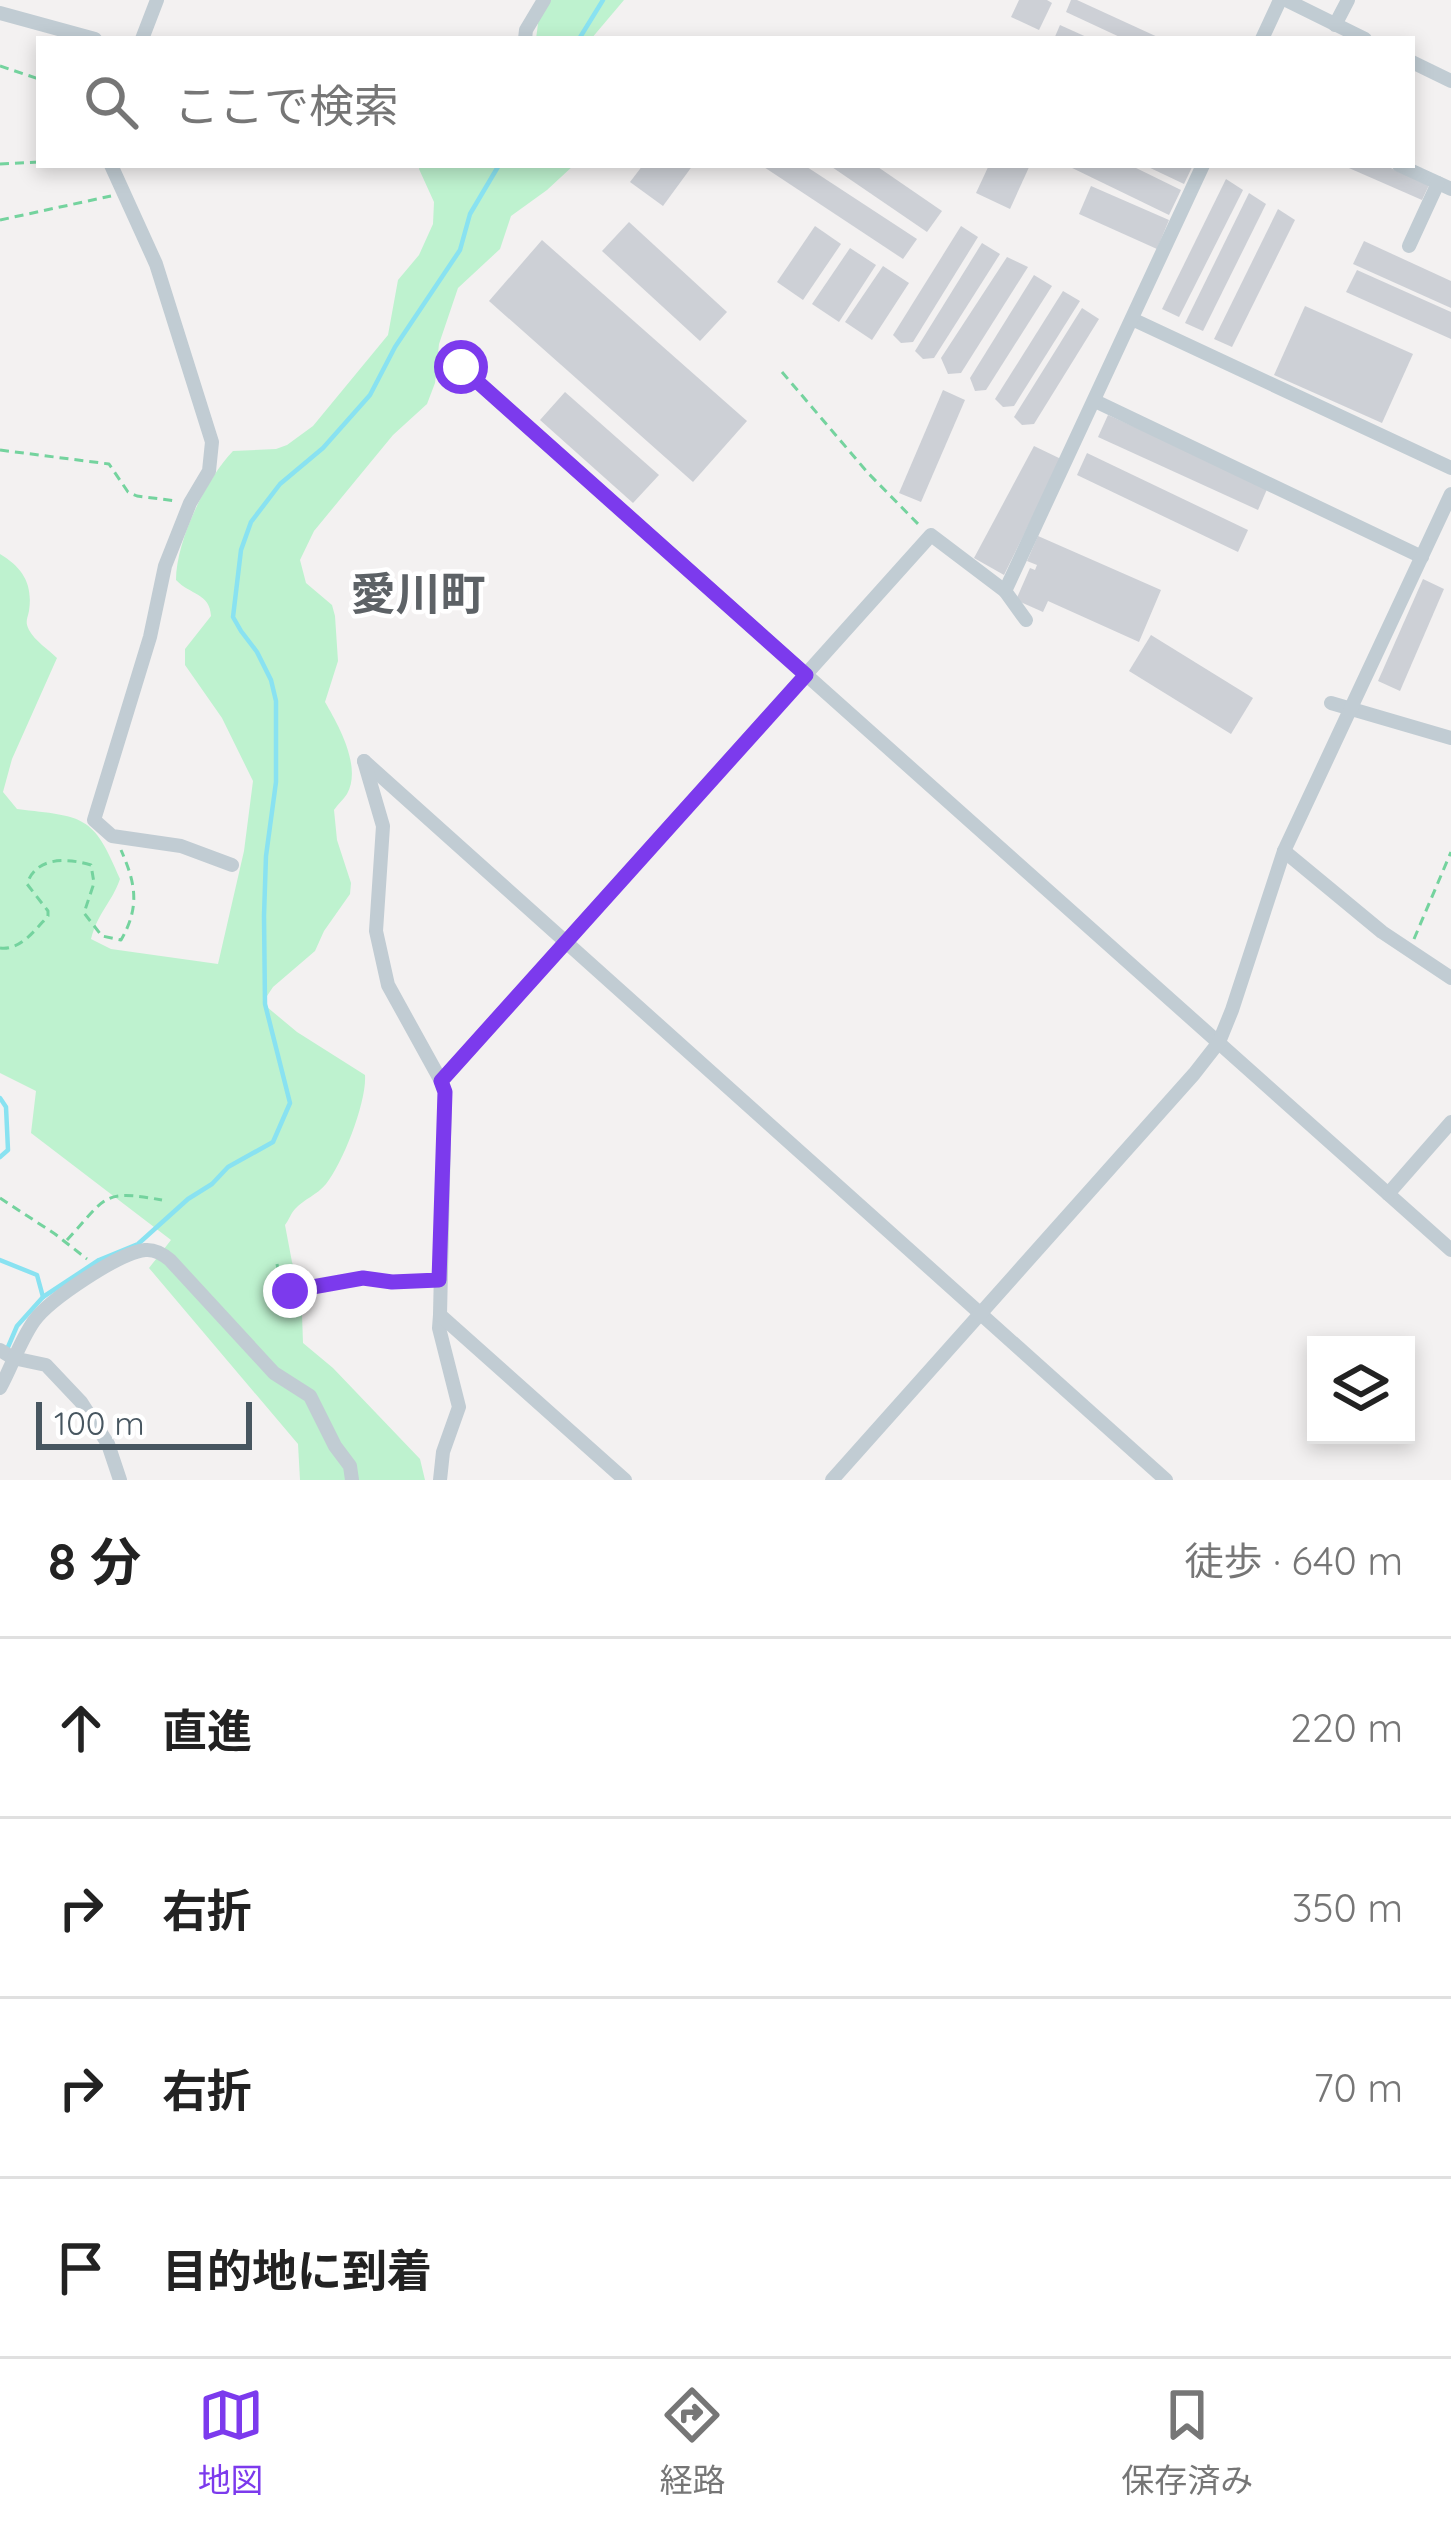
<!DOCTYPE html>
<html lang="ja">
<head>
<meta charset="utf-8">
<style>
	body { margin:0; font-family:Quicksand,"Noto Sans JP",sans-serif; background:#f6f6f6; color:#222 }
	.controls { position:absolute; right:36px; bottom:36px; display:grid; overflow:hidden; border-radius:0px; box-shadow:0 6px 18px #0003 }
	.controls button { width:108px; height:108px; display:grid; place-items:center; padding:0; border:0; border-bottom:3px solid #e0e0e0; background:#fff; color:#222; font:60px sans-serif }
	.scale { position:absolute; left:36px; bottom:30px; width:216px; box-sizing:border-box; padding-left:12px; border:6px solid #475660; border-top:0; font-size:33px; line-height:42px; white-space:nowrap; color:#475660; -webkit-text-stroke:9px #fff; paint-order:stroke }
	.stop { position:absolute; width:36px; height:36px; margin:-27px; border:9px solid #7c3aed; border-radius:50%; background:#fff }
	.stop.end { background:#7c3aed; border-color:#fff; box-shadow:0 3px 12px #0008 }
	.list { margin:0; padding:0; list-style:none }
	h2 { display:flex; justify-content:space-between; align-items:center; height:156px; margin:0; padding:0 48px; font-size:51px }
	h2 small { font-size:39px; font-weight:400; color:#767676 }
	.list li { display:grid; grid-template-columns:78px 1fr auto; gap:36px; align-items:center; box-sizing:border-box; height:180px; padding:0 48px; border-top:3px solid #e0e0e0 }
	.list b { display:block; font-size:45px; white-space:nowrap }
	.list em { font-size:39px; font-style:normal; color:#767676 }
	.icon { flex:none; width:66px; height:66px; fill:none; stroke:currentColor; stroke-width:2; stroke-linecap:round; stroke-linejoin:round }
	.map { position:relative; flex:none; width:1451px; height:1480px; overflow:hidden }
	.search { position:absolute; background:#fff; box-shadow:0 6px 18px #0003; left:36px; right:36px; top:36px; height:132px; display:flex; align-items:center; gap:30px; box-sizing:border-box; padding:0 42px; border-radius:0px; color:#767676; font-size:45px }
	.sheet { height:876px; background:#fff }
	nav { display:flex; justify-content:space-around; align-items:center; box-sizing:border-box; height:168px; border-top:3px solid #e0e0e0; background:#fff; font-size:33px; color:#767676 }
	nav a { display:grid; justify-items:center; gap:6px }
	nav .on { color:#7c3aed }
	.map>svg:first-child { display:block }
	.green { fill:#bef2cf }
	.lines { fill:none; stroke-linecap:round; stroke-linejoin:round }
	.stream { stroke:#89e2f1; stroke-width:4.5 }
	.building { fill:#cdd0d6 }
	.path { stroke:#74d39e; stroke-width:3; stroke-dasharray:9 6; stroke-linecap:butt }
	.minor { stroke:#c1ccd3; stroke-width:14 }
	.route { stroke:#7c3aed; stroke-width:15 }
	.labels { text-anchor:middle; stroke-width:9; stroke-linejoin:round; paint-order:stroke }
	.district-label { font-size:45px; font-weight:bold; fill:#5d6266; stroke:#fff }
</style>
</head>
<body>
<div class="map">
<svg width="1451" height="1480" viewBox="0 0 1451 1480">
	<rect width="100%" height="100%" fill="#f3f1f1"/>
	<!-- green -->
	<g class="green">
		<polygon points="547,0 624,0 591,39 536,39 539,16"/>
		<path d="M420,165H574L547,190L511,216L500,249L458,288L439,344L435,383L427,404L393,435L314,531L300,560L306,583L332,605L335,616L338,661L325,702C339,726 362,767 347,794C343,800 338,804 334,810L337,840L351,883L350,894L324,931L315,951L273,987L267,996V1007L297,1032L365,1075C367,1101 343,1163 326,1184C317,1195 304,1199 295,1209C291,1213 289,1220 285,1225L292,1262L301,1286L303,1343L333,1368L420,1459L425,1480H300L298,1444L149,1268L171,1240L31,1133L36,1091L0,1073V554C23,568 33,584 29,611C27,620 25,622 29,630C35,641 49,650 57,658L12,759L3,792L17,809C84,817 93,814 120,879C111,904 98,912 91,939L111,949L218,964L244,851L253,781L222,718L185,665V649L211,616C210,593 190,595 176,580C176,541 206,479 233,451L276,449L287,445L313,426L388,335L398,280L419,255L433,224L434,202L419,169Z"/>
	</g>
	<g class="lines">
		<!-- stream -->
		<g class="stream">
			<polyline points="579,39 603,0"/>
			<polyline points="0,1098 6,1107 8,1150 0,1157"/>
			<polyline points="0,1260 37,1275 43,1297"/>
			<polyline points="8,1347 17,1326 43,1297 99,1260 138,1244 188,1199 212,1184 228,1167 273,1142 290,1103 265,1004 264,916 266,856 276,782 276,701 271,680 257,652 241,631 233,617 241,550 251,522 280,484 323,448 370,395 395,347 460,250 470,214 499,165"/>
		</g>
	</g>
	<!-- building -->
	<g class="building">
		<polygon points="1019,0 1047,0 1052,3 1039,30 1011,17"/>
		<polygon points="1071,0 1077,0 1162,39 1124,39 1066,12"/>
		<polygon points="1060,25 1091,39 1054,39"/>
		<polygon points="643,165 693,165 663,206 630,182"/>
		<polygon points="761,165 804,165 917,239 903,259"/>
		<polygon points="829,165 875,165 942,211 927,232"/>
		<polygon points="989,165 1030,165 1010,209 976,193"/>
		<polygon points="1066,165 1130,165 1181,190 1169,215"/>
		<polygon points="1144,165 1193,165 1184,184"/>
		<polygon points="1342,165 1384,165 1429,185 1422,200"/>
		<polygon points="1226,179 1243,190 1179,317 1162,309"/>
		<polygon points="1091,186 1169,220 1157,249 1079,214"/>
		<polygon points="1249,193 1266,204 1203,331 1185,323"/>
		<polygon points="1278,209 1295,220 1232,347 1214,339"/>
		<polygon points="629,222 727,312 700,341 602,251"/>
		<polygon points="815,226 841,244 803,300 777,282"/>
		<polygon points="961,226 978,237 913,342 901,343 893,335"/>
		<polygon points="542,240 747,421 693,482 489,301"/>
		<polygon points="1364,241 1451,281 1451,308 1353,264"/>
		<polygon points="982,243 1000,254 934,358 923,359 915,351"/>
		<polygon points="850,248 876,265 839,322 812,304"/>
		<polygon points="1007,257 1028,267 961,373 948,374 941,358"/>
		<polygon points="883,266 909,283 872,340 845,322"/>
		<polygon points="1357,270 1451,312 1451,339 1346,292"/>
		<polygon points="1034,275 1052,286 986,390 975,391 970,378"/>
		<polygon points="1063,291 1080,301 1014,406 1003,407 995,399"/>
		<polygon points="1305,306 1413,354 1382,423 1274,375"/>
		<polygon points="1082,308 1099,319 1034,424 1022,425 1014,417"/>
		<polygon points="943,390 965,400 921,502 899,493"/>
		<polygon points="565,392 659,475 633,503 540,420"/>
		<polygon points="1108,415 1268,487 1258,510 1098,437"/>
		<polygon points="1034,446 1061,459 1004,575 974,558"/>
		<polygon points="1087,453 1248,530 1238,552 1077,475"/>
		<polygon points="1038,536 1161,590 1139,642 1048,601 1043,612 1016,600 1030,568 1035,570 1037,565 1027,561"/>
		<polygon points="1423,579 1444,589 1400,691 1378,681"/>
		<polygon points="1151,635 1253,698 1231,734 1129,671"/>
	</g>
	<g class="lines">
		<!-- path -->
		<g class="path">
			<polyline points="0,66 39,79"/>
			<polyline points="0,164 39,162"/>
			<polyline points="0,220 111,196"/>
			<polyline points="782,372 868,473 921,527"/>
			<polyline points="0,450 109,464 128,492 137,496 176,501"/>
			<polyline points="1414,939 1451,852"/>
			<path d="M0,948C20,951 35,930 48,916V911L27,884C36,856 68,858 91,865L94,883L84,913L102,936L121,940C140,907 136,884 121,850"/>
			<polyline points="0,1198 55,1234 87,1259"/>
			<path d="M67,1240C107,1197 101,1189 162,1200"/>
			<polyline points="277,1264 280,1280 291,1291 363,1278 392,1283 429,1281"/>
		</g>
		<!-- minor -->
		<g class="minor">
			<polyline points="1286,0 1365,39"/>
			<polyline points="0,13 95,39"/>
			<polyline points="1335,25 1348,0"/>
			<polyline points="142,39 157,0"/>
			<polyline points="525,39 526,30 544,0"/>
			<polyline points="1262,39 1280,0"/>
			<polyline points="1412,62 1451,81"/>
			<polyline points="111,165 156,264 212,442 209,471 190,503 165,566 150,637 94,820 112,836 181,846 232,865"/>
			<polyline points="1399,165 1451,189"/>
			<polyline points="1409,246 1438,183"/>
			<polyline points="1132,319 1451,468"/>
			<polyline points="461,367 1451,1250"/>
			<polyline points="1095,401 1422,557"/>
			<polyline points="1005,591 1026,620"/>
			<polyline points="1331,703 1451,738"/>
			<polyline points="364,761 1166,1480"/>
			<polyline points="364,761 383,826 376,931 388,985 441,1081"/>
			<polyline points="1284,851 1382,932 1451,978"/>
			<polyline points="1388,1194 1451,1122"/>
			<polyline points="440,1315 439,1328 459,1407 443,1452 440,1480"/>
			<polyline points="0,1350 13,1358 46,1365 81,1402 108,1444 120,1480"/>
			<path d="M0,1388C12,1366 20,1341 34,1321C50,1299 119,1253 145,1250C155,1249 163,1254 170,1260L274,1373L310,1396L335,1446L350,1466L352,1480"/>
			<polyline points="625,1480 440,1315 445,1092 441,1081 931,535 1005,591 1203,165"/>
			<polyline points="832,1480 1194,1074 1219,1042 1232,1010 1284,851 1451,494"/>
		</g>
	</g>
	<g class="lines">
		<!-- route -->
		<polyline class="route" points="290,1291 363,1278 392,1282 439,1280 445,1092 441,1081 806,675 461,367"/>
	</g>
	<g class="labels">
		<!-- district labels -->
		<g class="district-label">
			<text x="418" y="610">愛川町</text>
		</g>
	</g>
</svg>
<div class="controls">
<button><svg class="icon" aria-label="layers" viewBox="0 0 24 24"><path d="M12 4l9 5-9 5-9-5zM3 14l9 5 9-5"/></svg></button>
</div>
<div class="scale">100 m</div>
<div class="stop" style="left:461px;top:367px"></div>
<div class="stop end" style="left:290px;top:1291px"></div>
<div class="search"><svg class="icon" aria-label="search" viewBox="0 0 24 24"><circle cx="10" cy="10" r="6"/><path d="M15 15l6 6"/></svg>ここで検索</div>
</div>
<section class="sheet">
<h2>8 分<small>徒歩 · 640 m</small></h2>
<ul class="list">
<li><svg class="icon" aria-label="ahead" viewBox="0 0 24 24"><path d="M12 20V5M6 11l6-6 6 6"/></svg><div><b>直進</b></div><em>220 m</em></li>
<li><svg class="icon" aria-label="right" viewBox="0 0 24 24"><path d="M7 20v-9h11M14 6l5 5-5 5"/></svg><div><b>右折</b></div><em>350 m</em></li>
<li><svg class="icon" aria-label="right" viewBox="0 0 24 24"><path d="M7 20v-9h11M14 6l5 5-5 5"/></svg><div><b>右折</b></div><em>70 m</em></li>
<li><svg class="icon" aria-label="arrive" viewBox="0 0 24 24"><path d="M6 21V4h12l-3 4 3 4H6"/></svg><div><b>目的地に到着</b></div></li>
</ul>
</section>
<nav>
<a class="on"><svg class="icon" aria-label="map" viewBox="0 0 24 24"><path d="M3 6l6-2 6 2 6-2v14l-6 2-6-2-6 2zM9 4v14M15 6v14"/></svg>地図</a>
<a><svg class="icon" aria-label="directions" viewBox="0 0 24 24"><path d="M12 3l9 9-9 9-9-9zM9 14v-3h6M13 9l2 2-2 2"/></svg>経路</a>
<a><svg class="icon" aria-label="saved" viewBox="0 0 24 24"><path d="M7 4h10v16l-5-4-5 4z"/></svg>保存済み</a>
</nav>
</body>
</html>
